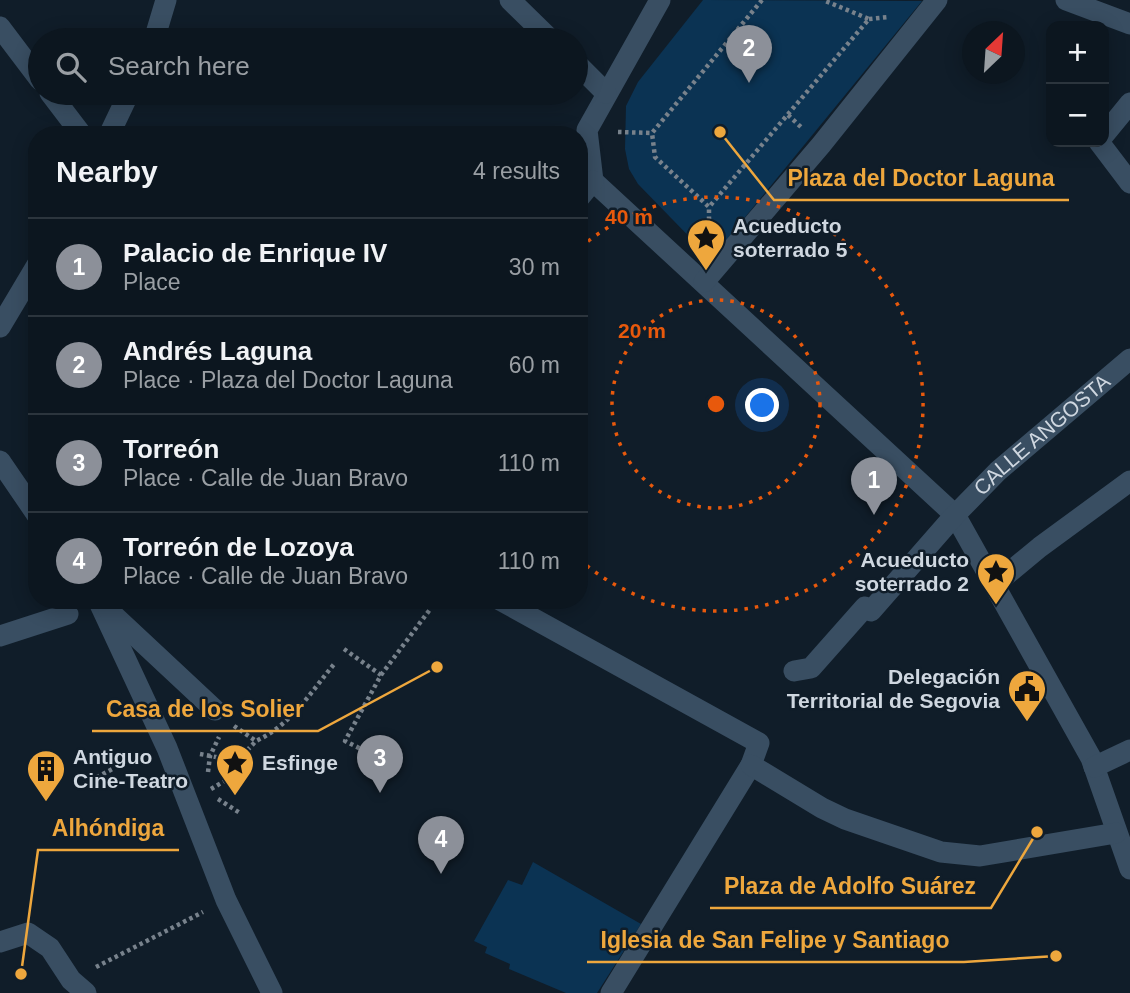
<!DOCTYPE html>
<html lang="en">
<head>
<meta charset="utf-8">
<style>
	body { margin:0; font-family:Helvetica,sans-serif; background:#151f28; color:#f1f3f6 }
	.controls { position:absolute; right:21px; top:21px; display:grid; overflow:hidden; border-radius:14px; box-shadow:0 4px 18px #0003 }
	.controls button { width:63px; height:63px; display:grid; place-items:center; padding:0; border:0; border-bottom:2px solid #2c353d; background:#0c161f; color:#f1f3f6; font:35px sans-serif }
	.compass { position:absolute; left:962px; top:21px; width:63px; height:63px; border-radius:50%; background:#0c161f; box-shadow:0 4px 18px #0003; rotate:25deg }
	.you { position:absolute; left:763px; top:406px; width:24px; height:24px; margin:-18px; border:5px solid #fff; border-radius:50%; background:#1a73e8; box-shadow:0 0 0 10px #1a73e833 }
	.badge { display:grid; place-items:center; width:46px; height:46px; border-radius:50%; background:#8c9099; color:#fff; font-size:23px; font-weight:700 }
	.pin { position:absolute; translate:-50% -58px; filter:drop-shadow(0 2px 4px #0008) }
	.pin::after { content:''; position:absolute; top:37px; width:24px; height:21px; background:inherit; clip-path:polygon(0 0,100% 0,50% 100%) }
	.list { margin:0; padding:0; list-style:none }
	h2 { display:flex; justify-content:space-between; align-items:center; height:91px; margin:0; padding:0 28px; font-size:30px }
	h2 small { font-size:23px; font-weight:400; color:#9a9fa4 }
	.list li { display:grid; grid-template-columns:46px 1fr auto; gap:21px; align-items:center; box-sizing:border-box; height:98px; padding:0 28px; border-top:2px solid #2c353d }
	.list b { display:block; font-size:26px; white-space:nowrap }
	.list p { margin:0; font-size:23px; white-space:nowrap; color:#9a9fa4 }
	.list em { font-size:23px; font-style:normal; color:#9a9fa4 }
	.icon { flex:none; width:38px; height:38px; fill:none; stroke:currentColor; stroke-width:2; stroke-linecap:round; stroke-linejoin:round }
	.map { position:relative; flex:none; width:1130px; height:993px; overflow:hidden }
	.search { position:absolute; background:#0c161f; box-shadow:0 4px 18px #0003; left:28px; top:28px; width:560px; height:77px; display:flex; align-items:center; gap:18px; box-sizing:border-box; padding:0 24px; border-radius:38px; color:#9a9fa4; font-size:26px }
	.panel { position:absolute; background:#0c161f; box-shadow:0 4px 18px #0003; left:28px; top:126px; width:560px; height:483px; border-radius:28px }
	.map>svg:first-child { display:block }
	.green { fill:#0b3353 }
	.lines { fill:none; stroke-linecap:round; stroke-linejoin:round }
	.path { stroke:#78828c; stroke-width:4.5; stroke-dasharray:3.5 3.5; stroke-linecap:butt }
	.minor { stroke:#394e62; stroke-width:21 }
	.ring { fill:none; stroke:#e8590c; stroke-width:3.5; stroke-dasharray:3.5 7 }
	.labels { text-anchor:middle; stroke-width:5; stroke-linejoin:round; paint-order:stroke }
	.poi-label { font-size:21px; font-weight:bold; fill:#cfd7e0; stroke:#101d29; text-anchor:start }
	.street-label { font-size:21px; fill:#cfd7e0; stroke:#101d29 }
	.centre { fill:#e8590c; stroke:#101d29; stroke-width:3.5 }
	.ring-label { font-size:21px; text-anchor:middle; font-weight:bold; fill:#e8590c; stroke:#101d29; stroke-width:5; stroke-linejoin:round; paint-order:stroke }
	.leader { fill:none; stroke:#eea73d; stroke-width:2.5 }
	.callout-dot { fill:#eea73d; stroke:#101d29; stroke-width:2.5 }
	.callout-label { font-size:23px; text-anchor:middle; font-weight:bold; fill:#eea73d; stroke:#101d29; stroke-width:5; stroke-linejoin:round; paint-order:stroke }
</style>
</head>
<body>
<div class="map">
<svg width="1130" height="993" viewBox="0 0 1130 993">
	<rect width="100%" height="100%" fill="#101d29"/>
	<!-- green -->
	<g class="green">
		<polygon points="703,0 922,1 724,243 706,254 638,184 629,169 625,149 626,106 638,82"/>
		<polygon points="533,862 641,924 597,993 566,993 509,969 510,964 485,953 487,947 474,941 508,880 522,885"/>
	</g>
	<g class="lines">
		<!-- path -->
		<g class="path">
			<polyline points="762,0 652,133 655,157 709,207 869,19 823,0"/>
			<polyline points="869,19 889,17"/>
			<polyline points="788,115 802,128"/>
			<polyline points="618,132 652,133"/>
			<polyline points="709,234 709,207"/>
			<polyline points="344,649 381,675 345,741 375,756"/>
			<polyline points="381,675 437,600"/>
			<path d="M234,726L256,741C291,725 311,692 335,663"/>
			<polyline points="200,754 237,761"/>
			<polyline points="208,772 210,756 219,737"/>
			<polyline points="84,784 139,755"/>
			<polyline points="211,789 233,776 237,761 256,741"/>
			<polyline points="218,799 240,813"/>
			<polyline points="96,967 203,912"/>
		</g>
		<!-- minor -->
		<g class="minor">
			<polyline points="510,0 551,40"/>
			<polyline points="660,0 587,130 593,181 955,515 1091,758 1130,869"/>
			<polyline points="1066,0 1130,24"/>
			<polyline points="0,27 40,80"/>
			<polyline points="154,40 166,0"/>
			<polyline points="576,63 606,93"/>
			<polyline points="50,93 82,135"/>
			<polyline points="109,135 129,93"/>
			<polyline points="1104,135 1130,103"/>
			<polyline points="1099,142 1130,183"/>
			<polyline points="579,198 593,181"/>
			<polyline points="704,282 821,145 937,0"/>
			<polyline points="0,327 37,265"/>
			<polyline points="0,461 37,515"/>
			<polyline points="994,585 1040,547 1130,481"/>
			<polyline points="98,600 167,748 226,900 272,993"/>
			<polyline points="500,600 759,743 751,765 611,993"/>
			<polyline points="109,611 215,710"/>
			<polyline points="0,636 68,614"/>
			<path id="s1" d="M794,671L811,668L865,607L871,611L955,515L998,471L1130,359"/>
			<polyline points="751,765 822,808 845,819 941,852 980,856 1116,833"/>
			<polyline points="1094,767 1130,750"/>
			<polyline points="0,942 28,933 50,948 71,980 86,993"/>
		</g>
	</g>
	<!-- distance rings -->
	<g class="ring">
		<circle cx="716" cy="404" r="104"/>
		<path d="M580 248A207 207 0 1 1 580 560"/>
	</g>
	<!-- icons -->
	<defs>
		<symbol id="sight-pin" viewBox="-11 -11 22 30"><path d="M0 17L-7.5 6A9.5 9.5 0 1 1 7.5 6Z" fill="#eea73d" stroke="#101d29"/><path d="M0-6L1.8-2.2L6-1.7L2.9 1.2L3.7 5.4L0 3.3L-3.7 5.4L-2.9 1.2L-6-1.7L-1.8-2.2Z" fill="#111"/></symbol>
		<symbol id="civic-pin" viewBox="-11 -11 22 30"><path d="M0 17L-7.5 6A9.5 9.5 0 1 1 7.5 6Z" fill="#eea73d" stroke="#101d29"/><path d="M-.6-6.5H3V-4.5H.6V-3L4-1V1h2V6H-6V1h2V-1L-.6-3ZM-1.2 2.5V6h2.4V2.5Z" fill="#111"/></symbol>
		<symbol id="building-pin" viewBox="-11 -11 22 30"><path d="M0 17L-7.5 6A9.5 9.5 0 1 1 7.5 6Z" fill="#eea73d" stroke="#101d29"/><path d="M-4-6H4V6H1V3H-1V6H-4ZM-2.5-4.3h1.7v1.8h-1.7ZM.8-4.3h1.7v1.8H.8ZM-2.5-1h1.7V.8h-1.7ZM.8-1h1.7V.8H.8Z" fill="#111"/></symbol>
	</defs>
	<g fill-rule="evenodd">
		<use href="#sight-pin" x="684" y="216" width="44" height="60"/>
		<use href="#sight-pin" x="974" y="550" width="44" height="60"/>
		<use href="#civic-pin" x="1005" y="667" width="44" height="60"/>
		<use href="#sight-pin" x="213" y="741" width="44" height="60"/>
		<use href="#building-pin" x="24" y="747" width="44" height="60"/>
	</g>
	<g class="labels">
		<!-- poi labels -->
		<g class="poi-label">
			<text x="733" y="233">Acueducto<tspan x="733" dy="24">soterrado 5</tspan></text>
			<text x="969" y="567" text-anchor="end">Acueducto<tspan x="969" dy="24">soterrado 2</tspan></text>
			<text x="1000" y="684" text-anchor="end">Delegación<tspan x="1000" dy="24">Territorial de Segovia</tspan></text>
			<text x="73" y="764">Antiguo<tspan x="73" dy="24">Cine-Teatro</tspan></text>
			<text x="262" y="770">Esfinge</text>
		</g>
		<!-- street labels -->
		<g class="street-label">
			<text dy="7" stroke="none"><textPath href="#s1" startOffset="352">CALLE ANGOSTA</textPath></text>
		</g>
	</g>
	<circle cx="716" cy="404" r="10" class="centre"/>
	<g class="ring-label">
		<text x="629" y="224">40 m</text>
		<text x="642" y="338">20 m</text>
	</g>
	<!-- callouts -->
	<path class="leader" d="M720 132L774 200H1069M437 667L318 731H92M21 974L38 850H179M1037 832L991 908H710M1056 956L964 962H587"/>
	<g class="callout-dot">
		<circle cx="720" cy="132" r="7"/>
		<circle cx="437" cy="667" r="7"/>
		<circle cx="21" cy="974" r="7"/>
		<circle cx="1037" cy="832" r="7"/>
		<circle cx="1056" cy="956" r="7"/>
	</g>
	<g class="callout-label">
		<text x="921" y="186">Plaza del Doctor Laguna</text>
		<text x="205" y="717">Casa de los Solier</text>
		<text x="108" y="836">Alhóndiga</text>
		<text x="850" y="894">Plaza de Adolfo Suárez</text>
		<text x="775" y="948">Iglesia de San Felipe y Santiago</text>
	</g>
</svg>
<div class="controls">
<button>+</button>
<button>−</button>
</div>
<svg class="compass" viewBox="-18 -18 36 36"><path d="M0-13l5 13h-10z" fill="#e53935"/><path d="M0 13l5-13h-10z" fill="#9a9fa4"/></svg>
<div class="you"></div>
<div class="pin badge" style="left:874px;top:515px">1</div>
<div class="pin badge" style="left:749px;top:83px">2</div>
<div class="pin badge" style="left:380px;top:793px">3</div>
<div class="pin badge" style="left:441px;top:874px">4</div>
<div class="search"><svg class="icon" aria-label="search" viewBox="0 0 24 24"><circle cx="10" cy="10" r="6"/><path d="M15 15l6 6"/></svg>Search here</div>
<section class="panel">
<h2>Nearby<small>4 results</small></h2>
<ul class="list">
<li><span class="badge">1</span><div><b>Palacio de Enrique IV</b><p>Place</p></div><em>30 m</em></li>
<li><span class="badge">2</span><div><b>Andrés Laguna</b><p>Place · Plaza del Doctor Laguna</p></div><em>60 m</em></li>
<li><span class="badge">3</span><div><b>Torreón</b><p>Place · Calle de Juan Bravo</p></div><em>110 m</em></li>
<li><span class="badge">4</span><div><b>Torreón de Lozoya</b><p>Place · Calle de Juan Bravo</p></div><em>110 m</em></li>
</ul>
</section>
</div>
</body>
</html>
